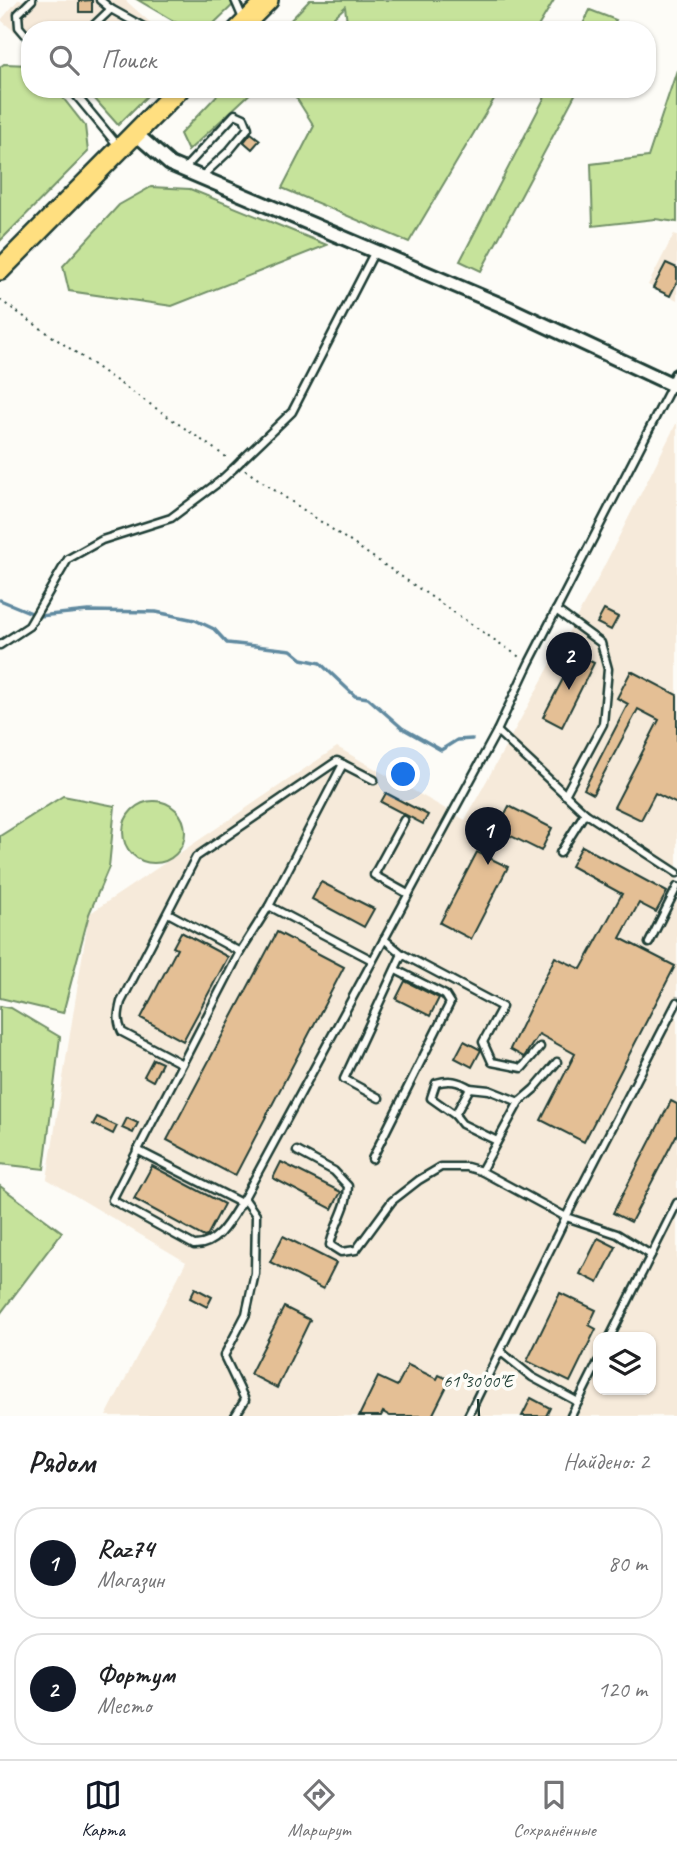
<!DOCTYPE html>
<html lang="ru">
<head>
<meta charset="utf-8">
<style>
	body { margin:0; font-family:Caveat,sans-serif; background:#f6f6f6; color:#202124 }
	.controls { position:absolute; right:21px; bottom:21px; display:grid; overflow:hidden; border-radius:14px; box-shadow:0 2px 5px #0004 }
	.controls button { width:63px; height:63px; display:grid; place-items:center; padding:0; border:0; border-bottom:2px solid #e0e0e0; background:#fff; color:#202124; font:35px sans-serif }
	.you { position:absolute; left:404px; top:775px; width:24px; height:24px; margin:-18px; border:5px solid #fff; border-radius:50%; background:#1a73e8; box-shadow:0 0 0 10px #1a73e833 }
	.badge { display:grid; place-items:center; width:46px; height:46px; border-radius:50%; background:#111827; color:#fff; font-size:23px; font-weight:700 }
	.pin { position:absolute; translate:-50% -58px; filter:drop-shadow(0 2px 4px #0008) }
	.pin::after { content:''; position:absolute; top:37px; width:24px; height:21px; background:inherit; clip-path:polygon(0 0,100% 0,50% 100%) }
	.list { margin:0; padding:0; list-style:none }
	h2 { display:flex; justify-content:space-between; align-items:center; height:91px; margin:0; padding:0 28px; font-size:30px }
	h2 small { font-size:23px; font-weight:400; color:#757577 }
	.list li { display:grid; grid-template-columns:46px 1fr auto; gap:21px; align-items:center; box-sizing:border-box; height:112px; margin:0 14px 14px; padding:0 14px; border:2px solid #e0e0e0; border-radius:28px }
	.list b { display:block; font-size:26px; white-space:nowrap }
	.list p { margin:0; font-size:23px; white-space:nowrap; color:#757577 }
	.list em { font-size:23px; font-style:normal; color:#757577 }
	.icon { flex:none; width:38px; height:38px; fill:none; stroke:currentColor; stroke-width:2; stroke-linecap:round; stroke-linejoin:round }
	.map { position:relative; flex:none; width:677px; height:1416px; overflow:hidden }
	.search { position:absolute; background:#fff; box-shadow:0 2px 5px #0004; left:21px; right:21px; top:21px; height:77px; display:flex; align-items:center; gap:18px; box-sizing:border-box; padding:0 24px; border-radius:28px; color:#757577; font-size:26px }
	.sheet { height:343px; background:#fff }
	nav { display:flex; justify-content:space-around; align-items:center; box-sizing:border-box; height:98px; border-top:2px solid #e0e0e0; background:#fff; font-size:19px; color:#757577 }
	nav a { display:grid; justify-items:center; gap:4px }
	nav .on { color:#111827 }
	.map>svg:first-child { display:block }
	.built { fill:#f6eada; fill-rule:evenodd }
	.green { fill:#c6e39b; stroke:#729068; stroke-width:2 }
	.lines { fill:none; stroke-linecap:round; stroke-linejoin:round }
	.stream { stroke:#608aa0; stroke-width:3.5 }
	.building { fill:#e4bf95; stroke:#1f3d34; stroke-width:2 }
	.service-casing { stroke:#1f3d34; stroke-width:11 }
	.minor-casing { stroke:#1f3d34; stroke-width:18 }
	.primary-casing { stroke:#1f3d34; stroke-width:24 }
	.path { stroke:#1f3d34; stroke-width:2; stroke-dasharray:2 5; stroke-linecap:butt }
	.service { stroke:#fdfcf7; stroke-width:6 }
	.minor { stroke:#fdfcf7; stroke-width:12 }
	.primary { stroke:#ffdf80; stroke-width:19 }
	.service-bridge-casing { stroke:#1f3d34; stroke-width:11; stroke-linecap:butt }
	.service-bridge { stroke:#fdfcf7; stroke-width:6 }
	.ticks { fill:none; stroke:#1f3d34; stroke-width:2.5 }
	.ticks-label { font-size:18px; text-anchor:middle; fill:#1f3d34; stroke:#fdfcf7; stroke-width:7; stroke-linejoin:round; paint-order:stroke }
</style>
</head>
<body>
<div class="map">
<svg width="677" height="1416" viewBox="0 0 677 1416">
	<rect width="100%" height="100%" fill="#fdfcf7"/>
	<filter id="ink" filterUnits="userSpaceOnUse"><feTurbulence type="fractalNoise" baseFrequency=".0143" numOctaves="2"/><feDisplacementMap in="SourceGraphic" scale="14" xChannelSelector="R" yChannelSelector="G"/><feConvolveMatrix kernelMatrix="1 2 1 2 8 2 1 2 1" color-interpolation-filters="sRGB"/></filter>
	<g filter="url(#ink)">
		<!-- built -->
		<g class="built">
			<polygon points="18,0 125,0 152,24 147,30 30,30 30,45 1,20"/>
			<polygon points="674,234 677,235 677,300 648,285"/>
			<path d="M677,422V1416H106L186,1262L47,1179L89,914L337,747L465,820L596,582ZM598,1337H651V1390H598Z"/>
		</g>
		<!-- green -->
		<g class="green">
			<polygon points="138,0 238,0 207,30 189,30"/>
			<polygon points="310,0 554,0 536,30 348,30 345,7 320,30 281,30"/>
			<polygon points="590,10 616,20 610,30 580,30"/>
			<polygon points="4,64 30,65 30,89 56,89 85,126 88,152 0,241 0,67"/>
			<polygon points="677,70 677,222 655,219 593,226 591,164 648,157"/>
			<polygon points="86,89 154,89 118,125"/>
			<polygon points="223,89 255,89 188,151 180,134"/>
			<polygon points="294,89 500,89 409,242 282,188 314,126 292,91"/>
			<polygon points="549,89 578,89 481,271 460,261"/>
			<polygon points="151,187 190,189 327,245 172,306 69,291 63,266 119,205"/>
			<polygon points="63,796 115,806 109,867 89,914 63,1013 0,998 0,836"/>
			<circle cx="154" cy="832" r="31"/>
			<polygon points="0,1006 11,1008 60,1037 44,1169 0,1164"/>
			<polygon points="0,1186 62,1232 0,1314"/>
		</g>
		<g class="lines">
			<!-- stream -->
			<polyline class="stream" points="0,600 39,616 88,611 156,612 195,620 214,629 227,643 291,650 302,659 320,663 355,696 368,698 402,728 441,750 457,740 472,739"/>
		</g>
		<!-- building -->
		<g class="building">
			<polygon points="92,0 92,12 79,12 79,1"/>
			<polygon points="251,133 260,140 252,149 244,142"/>
			<polygon points="666,263 677,268 677,282 670,296 653,288"/>
			<polygon points="604,610 618,617 611,630 597,623"/>
			<polygon points="576,654 594,663 562,727 543,717"/>
			<polygon points="631,671 677,695 677,804 655,793 641,820 614,807 659,720 638,709 593,794 584,789 628,704 617,698"/>
			<polygon points="386,793 428,815 423,824 381,802"/>
			<polygon points="509,806 552,828 541,851 497,829"/>
			<polygon points="582,846 667,892 656,912 639,903 620,938 675,966 584,1142 541,1120 575,1054 539,1034 524,1057 510,1049 555,957 581,969 622,894 571,866"/>
			<polygon points="477,852 508,867 471,939 440,923"/>
			<polygon points="321,882 374,909 364,927 312,899"/>
			<polygon points="181,932 228,957 183,1041 141,1018 177,949 173,947"/>
			<polygon points="277,932 344,967 235,1176 167,1140"/>
			<polygon points="405,981 439,998 430,1016 396,999"/>
			<polygon points="464,1041 481,1050 472,1067 455,1058"/>
			<polygon points="153,1059 162,1063 153,1081 144,1076"/>
			<polygon points="671,1101 677,1104 677,1134 631,1222 613,1213"/>
			<polygon points="97,1117 117,1126 113,1134 93,1124"/>
			<polygon points="127,1118 138,1123 133,1133 122,1128"/>
			<polygon points="281,1162 341,1192 332,1209 273,1178"/>
			<polygon points="152,1166 224,1204 207,1236 204,1237 134,1199"/>
			<polygon points="283,1236 336,1263 323,1289 270,1262"/>
			<polygon points="598,1238 616,1247 598,1283 580,1274"/>
			<polygon points="195,1288 212,1297 207,1307 190,1298"/>
			<polygon points="560,1293 596,1310 589,1325 596,1329 570,1382 527,1361"/>
			<polygon points="284,1307 310,1320 277,1388 250,1374"/>
			<polygon points="408,1365 437,1379 439,1375 450,1380 432,1416 390,1416 383,1412 381,1416 359,1416 378,1377 397,1386"/>
			<polygon points="531,1398 550,1408 546,1416 522,1416"/>
		</g>
		<g class="lines">
			<defs>
				<g id="service">
					<polyline points="100,0 111,9"/>
					<polyline points="235,0 244,21"/>
					<polyline points="89,30 111,9 149,30"/>
					<polyline points="30,40 19,27 18,14 32,0"/>
					<polyline points="71,89 119,147"/>
					<polyline points="184,169 235,114 244,118 248,128 229,151 201,177"/>
					<polyline points="241,461 292,412 375,251"/>
					<polyline points="556,610 601,643 608,669 603,724 565,795"/>
					<polyline points="0,645 29,626 68,559 102,540 171,518 219,482 233,469"/>
					<polyline points="497,731 585,813 677,873"/>
					<polyline points="404,820 374,875 408,894"/>
					<polyline points="560,853 585,813"/>
					<polyline points="269,906 372,960"/>
					<polyline points="168,913 240,952"/>
					<polyline points="384,939 402,954 502,1007 483,1042 492,1062 522,1068 540,1047"/>
					<polyline points="649,943 677,887"/>
					<path d="M182,1064L122,1032C117,1021 118,1014 121,1002L196,857L337,761L374,780"/>
					<path d="M470,1088C458,1081 450,1079 436,1083L431,1098L455,1115L462,1124L497,1141"/>
					<polyline points="379,1098 344,1079 402,954"/>
					<polyline points="455,1115 470,1088 489,1090 519,1102"/>
					<polyline points="137,1150 241,1203"/>
					<path d="M297,1151L334,1171L348,1186C348,1207 335,1223 330,1245L341,1252L356,1250L392,1201L419,1180L441,1167H467L481,1171L566,1217L468,1416"/>
					<polyline points="372,1159 450,1003 445,995 396,970"/>
					<polyline points="481,1171 519,1102 534,1089 557,1062"/>
					<path d="M244,1198C232,1216 219,1246 194,1245L112,1200L240,952L269,906L343,764"/>
					<polyline points="651,1255 617,1234 566,1217 677,1002"/>
					<polyline points="610,1337 677,1203"/>
					<polyline points="501,1352 532,1377 578,1402"/>
					<polyline points="235,1416 245,1400 224,1356 246,1314 255,1273 256,1215 244,1198 497,731 529,663 672,385"/>
					<polyline points="571,1416 598,1362"/>
				</g>
				<polyline id="minor" points="135,133 170,164 506,307 673,385 677,376"/>
				<g id="primary">
					<polyline points="238,30 268,0"/>
					<polyline points="0,270 179,89"/>
				</g>
			</defs>
			<!-- service casing -->
			<use href="#service" class="service-casing"/>
			<!-- minor casing -->
			<use href="#minor" class="minor-casing"/>
			<!-- primary casing -->
			<use href="#primary" class="primary-casing"/>
			<!-- path -->
			<g class="path">
				<polyline points="0,300 229,459"/>
				<polyline points="245,470 521,658"/>
			</g>
			<!-- service -->
			<use href="#service" class="service"/>
			<!-- minor -->
			<use href="#minor" class="minor"/>
			<!-- primary -->
			<use href="#primary" class="primary"/>
			<defs>
				<polyline id="service-bridge" points="233,469 241,461"/>
			</defs>
			<!-- service-bridge casing -->
			<use href="#service-bridge" class="service-bridge-casing"/>
			<!-- service-bridge -->
			<use href="#service-bridge" class="service-bridge"/>
		</g>
	</g>
	<!-- ticks -->
	<path class="ticks" d="M478,1399L479,1416"/>
	<g class="ticks-label">
		<text x="478" y="1387">61°30'00"E</text>
	</g>
</svg>
<div class="controls">
<button><svg class="icon" aria-label="layers" viewBox="0 0 24 24"><path d="M12 4l9 5-9 5-9-5zM3 14l9 5 9-5"/></svg></button>
</div>
<div class="you"></div>
<div class="pin badge" style="left:488px;top:865px">1</div>
<div class="pin badge" style="left:569px;top:690px">2</div>
<div class="search"><svg class="icon" aria-label="search" viewBox="0 0 24 24"><circle cx="10" cy="10" r="6"/><path d="M15 15l6 6"/></svg>Поиск</div>
</div>
<section class="sheet">
<h2>Рядом<small>Найдено: 2</small></h2>
<ul class="list">
<li><span class="badge">1</span><div><b>Raz74</b><p>Магазин</p></div><em>80 m</em></li>
<li><span class="badge">2</span><div><b>Фортум</b><p>Место</p></div><em>120 m</em></li>
</ul>
</section>
<nav>
<a class="on"><svg class="icon" aria-label="map" viewBox="0 0 24 24"><path d="M3 6l6-2 6 2 6-2v14l-6 2-6-2-6 2zM9 4v14M15 6v14"/></svg>Карта</a>
<a><svg class="icon" aria-label="directions" viewBox="0 0 24 24"><path d="M12 3l9 9-9 9-9-9zM9 14v-3h6M13 9l2 2-2 2"/></svg>Маршрут</a>
<a><svg class="icon" aria-label="saved" viewBox="0 0 24 24"><path d="M7 4h10v16l-5-4-5 4z"/></svg>Сохранённые</a>
</nav>
</body>
</html>
